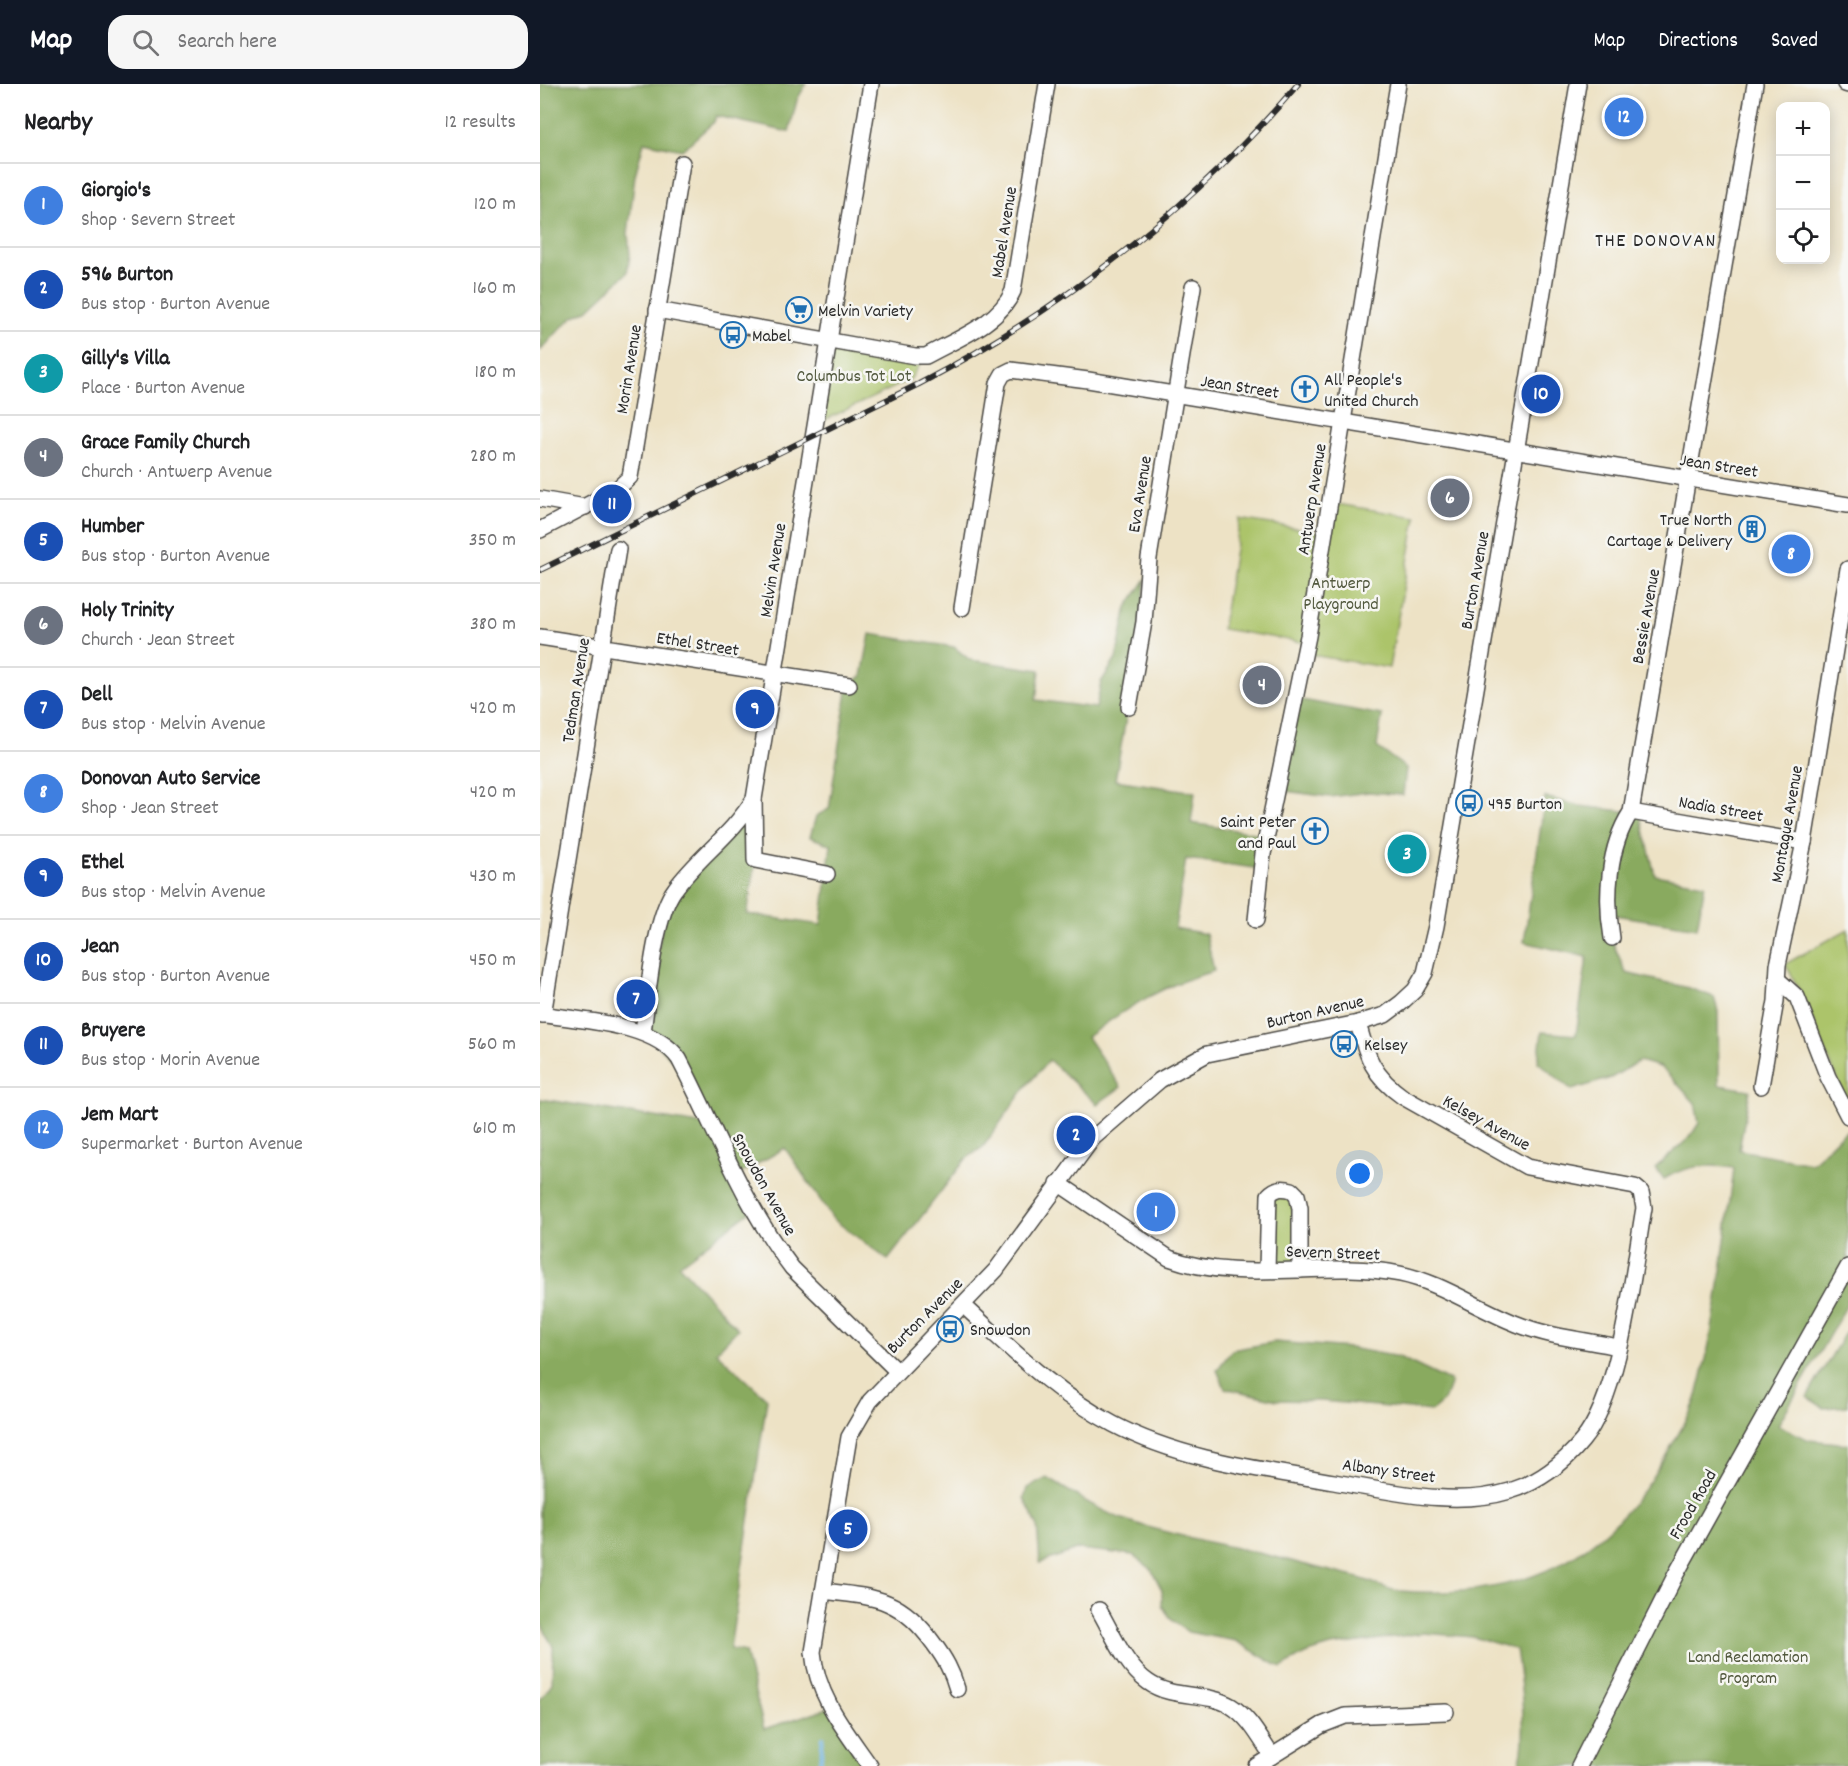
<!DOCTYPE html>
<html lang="en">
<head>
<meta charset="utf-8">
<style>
	body { margin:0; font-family:Dekko,sans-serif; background:#f6f6f6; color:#202124 }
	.controls { position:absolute; right:18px; top:18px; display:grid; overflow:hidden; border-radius:12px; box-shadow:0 3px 15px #0003 }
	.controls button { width:54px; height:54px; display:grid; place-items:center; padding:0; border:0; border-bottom:2px solid #e0e0e0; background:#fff; color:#202124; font:30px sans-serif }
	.you { position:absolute; left:820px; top:1090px; width:21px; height:21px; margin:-15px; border:4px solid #fff; border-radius:50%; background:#1a73e8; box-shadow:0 0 0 9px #1a73e833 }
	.badge { display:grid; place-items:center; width:39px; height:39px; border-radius:50%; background:#111827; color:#fff; font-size:20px; font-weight:700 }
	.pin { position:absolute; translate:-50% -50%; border:3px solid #fff; box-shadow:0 2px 6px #0006 }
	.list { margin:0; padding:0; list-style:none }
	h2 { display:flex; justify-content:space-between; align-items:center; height:78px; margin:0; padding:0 24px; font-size:26px }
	h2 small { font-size:20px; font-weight:400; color:#757577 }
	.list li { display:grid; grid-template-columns:39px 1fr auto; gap:18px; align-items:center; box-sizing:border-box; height:84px; padding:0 24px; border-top:2px solid #e0e0e0 }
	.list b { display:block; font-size:22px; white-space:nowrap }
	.list p { margin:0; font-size:20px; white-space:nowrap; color:#757577 }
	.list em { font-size:20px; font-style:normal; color:#757577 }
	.icon { flex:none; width:33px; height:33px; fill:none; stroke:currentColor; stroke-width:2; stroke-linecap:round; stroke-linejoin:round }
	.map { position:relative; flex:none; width:1308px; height:1682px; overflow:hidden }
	header { display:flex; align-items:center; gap:36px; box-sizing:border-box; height:84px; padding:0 30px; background:#111827; color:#fff }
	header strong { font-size:28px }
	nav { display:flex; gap:33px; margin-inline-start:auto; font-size:21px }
	.search { width:420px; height:54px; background:#f6f6f6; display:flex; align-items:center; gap:15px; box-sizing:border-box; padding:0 21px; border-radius:18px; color:#757577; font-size:22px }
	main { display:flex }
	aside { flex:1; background:#fff }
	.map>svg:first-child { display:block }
	.green { fill:#acc46a; stroke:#6c784a; stroke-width:1.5 }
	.forest { fill:#89aa5e; stroke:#5a6a44; stroke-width:1.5 }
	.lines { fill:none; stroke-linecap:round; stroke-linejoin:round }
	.stream { stroke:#6bb1e1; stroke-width:4 }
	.minor-casing { stroke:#484642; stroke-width:18 }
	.minor { stroke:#fff; stroke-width:15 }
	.rail-casing { stroke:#2b2b2b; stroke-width:6 }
	.rail { stroke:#f6f6f2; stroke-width:4; stroke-dasharray:11; stroke-linecap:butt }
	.labels { text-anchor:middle; stroke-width:5; stroke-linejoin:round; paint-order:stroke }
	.street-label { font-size:18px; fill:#2b2b2b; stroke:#f6f6f2 }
	.poi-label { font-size:18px; fill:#2b2b2b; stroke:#f6f6f2; text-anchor:start }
	.park-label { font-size:18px; fill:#52593e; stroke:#f6f6f2 }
	.neighbourhood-label { font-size:20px; letter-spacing:1.5px; fill:#2b2b2b; stroke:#f6f6f2 }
</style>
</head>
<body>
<header>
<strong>Map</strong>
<div class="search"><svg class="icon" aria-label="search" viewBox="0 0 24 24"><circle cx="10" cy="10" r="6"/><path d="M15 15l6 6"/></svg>Search here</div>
<nav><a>Map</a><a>Directions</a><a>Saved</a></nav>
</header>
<main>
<aside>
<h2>Nearby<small>12 results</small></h2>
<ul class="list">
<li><span class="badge" style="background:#3f7fe0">1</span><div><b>Giorgio's</b><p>Shop · Severn Street</p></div><em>120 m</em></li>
<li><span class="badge" style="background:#1a4fb4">2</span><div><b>596 Burton</b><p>Bus stop · Burton Avenue</p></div><em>160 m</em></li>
<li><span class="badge" style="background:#0f9aa8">3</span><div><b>Gilly's Villa</b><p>Place · Burton Avenue</p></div><em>180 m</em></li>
<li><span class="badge" style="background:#6b7280">4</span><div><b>Grace Family Church</b><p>Church · Antwerp Avenue</p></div><em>280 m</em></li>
<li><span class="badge" style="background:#1a4fb4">5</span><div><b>Humber</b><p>Bus stop · Burton Avenue</p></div><em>350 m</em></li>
<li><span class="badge" style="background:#6b7280">6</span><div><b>Holy Trinity</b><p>Church · Jean Street</p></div><em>380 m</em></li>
<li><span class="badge" style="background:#1a4fb4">7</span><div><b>Dell</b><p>Bus stop · Melvin Avenue</p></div><em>420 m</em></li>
<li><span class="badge" style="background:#3f7fe0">8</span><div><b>Donovan Auto Service</b><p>Shop · Jean Street</p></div><em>420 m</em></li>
<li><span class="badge" style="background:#1a4fb4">9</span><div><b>Ethel</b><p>Bus stop · Melvin Avenue</p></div><em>430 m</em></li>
<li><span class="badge" style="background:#1a4fb4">10</span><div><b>Jean</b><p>Bus stop · Burton Avenue</p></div><em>450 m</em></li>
<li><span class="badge" style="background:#1a4fb4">11</span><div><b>Bruyere</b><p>Bus stop · Morin Avenue</p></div><em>560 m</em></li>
<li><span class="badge" style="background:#3f7fe0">12</span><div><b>Jem Mart</b><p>Supermarket · Burton Avenue</p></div><em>610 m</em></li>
</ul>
</aside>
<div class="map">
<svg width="1308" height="1682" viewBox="0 0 1308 1682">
	<rect width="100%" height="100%" fill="#f6f6f2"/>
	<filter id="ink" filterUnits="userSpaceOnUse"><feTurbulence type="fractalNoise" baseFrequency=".0167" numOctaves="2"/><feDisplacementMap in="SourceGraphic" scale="12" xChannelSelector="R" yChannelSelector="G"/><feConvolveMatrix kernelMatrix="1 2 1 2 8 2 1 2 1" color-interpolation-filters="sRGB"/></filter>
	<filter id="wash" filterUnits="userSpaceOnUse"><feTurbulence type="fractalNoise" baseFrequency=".008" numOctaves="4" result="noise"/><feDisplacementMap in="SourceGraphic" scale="24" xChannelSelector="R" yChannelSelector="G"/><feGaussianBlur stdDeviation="1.35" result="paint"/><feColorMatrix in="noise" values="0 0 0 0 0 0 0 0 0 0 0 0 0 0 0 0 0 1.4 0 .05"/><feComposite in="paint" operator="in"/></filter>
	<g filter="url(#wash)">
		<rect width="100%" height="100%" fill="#ede2c5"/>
		<!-- green -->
		<g class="green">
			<polygon points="290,258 384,274 370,296 276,340"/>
			<polygon points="791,419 876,433 849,584 765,570 767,559 682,545 700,435 786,449"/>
			<path d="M1308,845V1018C1285,973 1271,923 1245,880Z"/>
			<polygon points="751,1107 758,1184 728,1184 731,1112"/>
		</g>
		<!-- forest -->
		<g class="forest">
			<polygon points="0,0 266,0 257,16 249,48 176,32 174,38 142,66 104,58 95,91 88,150 90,171 87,189 49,225 33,233 22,243 1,266"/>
			<path d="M606,495L588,623L575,696L655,708L651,739L728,751L722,785L646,775L635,844L666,850L674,887C625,900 587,923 547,953L581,1003L557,1020L509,976L484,1005L443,1063L426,1075L348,1176L293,1135L245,1064L196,1092L213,1125L139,1181L198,1245L176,1268L227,1315L190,1565L205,1568L224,1645L291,1623L331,1682H0V1616L12,1599L13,1563L0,1537V1350L4,1325L0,1321V1015L172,1042L150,994L104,947L125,826L215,715L216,775L207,830L281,841L291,761L270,753L276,732L289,725L308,601L322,592L330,550L414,563L430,576L500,586L496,616L556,624L561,598L576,575L587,523Z"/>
			<polygon points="757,615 842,631 837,663 866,684 863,711 829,708 790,713 738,706"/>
			<path d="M1005,713L1040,722L1100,729L1115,791L1165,800L1157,844L1068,830L1071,854L1086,889L1149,904L1174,913L1178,927L1179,1001L1210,1006L1199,1066L1271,1079C1286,1068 1294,1055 1308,1046V1219L1238,1341L1269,1356L1308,1360V1682H978C989,1658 980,1592 976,1565L933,1553L883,1549L791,1562L765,1570L741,1584L696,1557L648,1548L632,1536L622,1522V1506L611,1485L593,1471L539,1465L500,1479L497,1441L484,1414L487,1404L507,1394C530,1407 552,1423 577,1433C635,1454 695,1462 755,1478C777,1484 800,1489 822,1495C836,1499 846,1506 860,1507C983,1516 1067,1476 1128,1368C1137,1351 1150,1333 1156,1315C1177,1241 1184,1161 1194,1084C1167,1080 1147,1081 1124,1095L1115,1084L1150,1053L1159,1039L1155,1019L1132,994L1120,983L1099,977L1071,994L1032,1006L998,978L1002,948L1036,951L1047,873L984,858Z"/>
			<polygon points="1308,1244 1308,1322 1284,1324 1267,1313"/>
			<polygon points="735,1258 810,1264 859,1273 911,1298 904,1317 892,1327 781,1317 737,1316 685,1304 677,1286 692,1266"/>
		</g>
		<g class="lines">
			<!-- stream -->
			<polyline class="stream" points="280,1682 283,1653"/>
		</g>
	</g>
	<g filter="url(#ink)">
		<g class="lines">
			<defs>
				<g id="minor">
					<polyline points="1305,0 1308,1"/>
					<path d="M117,226L375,272H386C416,255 459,240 473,207L507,0"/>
					<polyline points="0,415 45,423"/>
					<polyline points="0,446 76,406 90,393 142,79"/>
					<polyline points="422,524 458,299 463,290 471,286 548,296 1308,421"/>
					<polyline points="0,553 309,601"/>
					<polyline points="589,623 604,538 609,474 653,203"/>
					<polyline points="214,715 215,776 287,790"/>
					<polyline points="1091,728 1264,758"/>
					<polyline points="716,836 723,770 768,552 858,0"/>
					<path d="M1072,854C1065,814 1068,763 1091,728L1215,0"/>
					<polyline points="1237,895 1257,913 1288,993 1308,1032"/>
					<path d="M0,930C42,937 114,939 139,975C176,1046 203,1120 252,1184L357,1287"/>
					<polyline points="3,931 78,465"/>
					<path d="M103,948C108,912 114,832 135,805C159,772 191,752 214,715L331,0"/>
					<polyline points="1221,1002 1236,917 1238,881 1264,758 1308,485"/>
					<path d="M518,1099L629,1174C703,1201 784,1175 860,1190C900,1198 938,1225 977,1240C1009,1253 1045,1256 1078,1263"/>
					<path d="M727,1185L729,1111C736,1104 742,1103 752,1106L757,1111L760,1124V1186"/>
					<path d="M423,1221C470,1264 516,1310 573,1340C641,1376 719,1385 794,1398C850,1407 914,1424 970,1407C998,1399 1024,1379 1042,1357C1081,1311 1093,1186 1104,1124L1101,1108L1095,1103L987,1083L863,1013C833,992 827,973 818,939"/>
					<path d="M283,1507C336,1513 361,1514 394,1560C405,1575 412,1587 417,1605"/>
					<path d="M559,1526C573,1550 585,1582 608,1598C633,1616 666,1607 691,1622C709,1633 720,1654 732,1672"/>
					<path d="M330,1682C305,1646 277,1613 273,1568L309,1353L330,1317L456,1186L553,1054L620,996L667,970L818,939L845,931L861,919L875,906L885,889L896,842L1038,0"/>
					<polyline points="716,1682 782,1641 805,1632 906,1628"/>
					<polyline points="1039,1682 1136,1490 1308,1183"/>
				</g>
			</defs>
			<!-- minor casing -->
			<use href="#minor" class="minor-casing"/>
			<!-- minor -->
			<use href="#minor" class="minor"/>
			<defs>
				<path id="rail" d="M0,486L379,300C524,224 652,125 758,0"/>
			</defs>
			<!-- rail casing -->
			<use href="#rail" class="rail-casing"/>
			<!-- rail -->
			<use href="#rail" class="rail"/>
		</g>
	</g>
	<!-- icons -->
	<defs>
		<symbol id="supermarket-ring" viewBox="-11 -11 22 22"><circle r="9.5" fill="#f6f6f2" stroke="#1f6fb2" stroke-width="1.5"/><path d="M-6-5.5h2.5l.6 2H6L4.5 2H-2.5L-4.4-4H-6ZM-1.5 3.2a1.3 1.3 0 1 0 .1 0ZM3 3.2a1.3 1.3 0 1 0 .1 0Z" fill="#1f6fb2"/></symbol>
		<symbol id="bus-ring" viewBox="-11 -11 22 22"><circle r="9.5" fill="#f6f6f2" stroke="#1f6fb2" stroke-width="1.5"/><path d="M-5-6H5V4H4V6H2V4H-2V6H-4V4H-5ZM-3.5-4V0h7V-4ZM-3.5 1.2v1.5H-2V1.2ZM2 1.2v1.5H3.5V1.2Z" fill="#1f6fb2"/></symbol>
		<symbol id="church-ring" viewBox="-11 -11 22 22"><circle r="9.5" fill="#f6f6f2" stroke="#1f6fb2" stroke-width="1.5"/><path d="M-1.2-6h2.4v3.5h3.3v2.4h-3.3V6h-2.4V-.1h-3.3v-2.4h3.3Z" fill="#1f6fb2"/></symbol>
		<symbol id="building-ring" viewBox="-11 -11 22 22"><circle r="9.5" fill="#f6f6f2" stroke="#1f6fb2" stroke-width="1.5"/><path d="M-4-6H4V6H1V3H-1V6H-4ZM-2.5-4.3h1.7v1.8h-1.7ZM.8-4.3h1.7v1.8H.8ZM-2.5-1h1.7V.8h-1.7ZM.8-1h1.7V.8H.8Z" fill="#1f6fb2"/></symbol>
	</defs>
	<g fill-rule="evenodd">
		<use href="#supermarket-ring" x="244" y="211" width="30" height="30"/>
		<use href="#bus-ring" x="178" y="236" width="30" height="30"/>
		<use href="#church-ring" x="750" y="290" width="30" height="30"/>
		<use href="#building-ring" x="1197" y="430" width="30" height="30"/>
		<use href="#bus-ring" x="914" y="704" width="30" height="30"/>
		<use href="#church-ring" x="760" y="732" width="30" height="30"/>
		<use href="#bus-ring" x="789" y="945" width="30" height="30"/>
		<use href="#bus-ring" x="395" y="1230" width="30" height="30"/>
	</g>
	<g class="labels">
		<!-- street labels -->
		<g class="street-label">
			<text transform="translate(463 148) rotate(-81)" y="6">Mabel Avenue</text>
			<text transform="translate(88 285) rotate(-81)" y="6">Morin Avenue</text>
			<text transform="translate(700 302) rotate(9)" y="6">Jean Street</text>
			<text transform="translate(1179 381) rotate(9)" y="6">Jean Street</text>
			<text transform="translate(599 410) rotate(-81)" y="6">Eva Avenue</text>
			<text transform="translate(771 415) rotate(-81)" y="6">Antwerp Avenue</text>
			<text transform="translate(232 486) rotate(-81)" y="6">Melvin Avenue</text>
			<text transform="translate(934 496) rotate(-80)" y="6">Burton Avenue</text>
			<text transform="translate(1105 532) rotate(-80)" y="6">Bessie Avenue</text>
			<text transform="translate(158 559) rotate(9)" y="6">Ethel Street</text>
			<text transform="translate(35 606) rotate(-81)" y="6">Tedman Avenue</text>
			<text transform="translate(1181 724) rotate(10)" y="6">Nadia Street</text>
			<text transform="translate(1246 740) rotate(-80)" y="6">Montague Avenue</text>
			<text transform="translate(775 927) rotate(-13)" y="6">Burton Avenue</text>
			<text transform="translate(947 1038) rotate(29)" y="6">Kelsey Avenue</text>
			<text transform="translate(225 1100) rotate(61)" y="6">Snowdon Avenue</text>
			<text transform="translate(793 1168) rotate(2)" y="6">Severn Street</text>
			<text transform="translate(384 1231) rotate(-45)" y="6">Burton Avenue</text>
			<text transform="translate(849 1386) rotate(8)" y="6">Albany Street</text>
			<text transform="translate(1152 1420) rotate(-60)" y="6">Frood Road</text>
		</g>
		<!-- poi labels -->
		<g class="poi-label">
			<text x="278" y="232">Melvin Variety</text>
			<text x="212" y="257">Mabel</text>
			<text x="784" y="301">All People's<tspan x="784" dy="21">United Church</tspan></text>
			<text x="1192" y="441" text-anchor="end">True North<tspan x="1192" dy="21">Cartage &amp; Delivery</tspan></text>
			<text x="948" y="725">495 Burton</text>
			<text x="756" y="743" text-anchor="end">Saint Peter<tspan x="756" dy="21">and Paul</tspan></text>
			<text x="824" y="966">Kelsey</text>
			<text x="430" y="1251">Snowdon</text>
		</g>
		<!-- park labels -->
		<g class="park-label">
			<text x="314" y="297">Columbus Tot Lot</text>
			<text x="801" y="504">Antwerp<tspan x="801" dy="21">Playground</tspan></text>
			<text x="1208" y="1578">Land Reclamation<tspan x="1208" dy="21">Program</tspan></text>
		</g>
		<!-- neighbourhood labels -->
		<g class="neighbourhood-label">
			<text x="1116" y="162">THE DONOVAN</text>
		</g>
	</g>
</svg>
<div class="controls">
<button>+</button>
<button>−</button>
<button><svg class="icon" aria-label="locate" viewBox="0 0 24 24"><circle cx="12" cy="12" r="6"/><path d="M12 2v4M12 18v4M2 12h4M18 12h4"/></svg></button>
</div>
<div class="you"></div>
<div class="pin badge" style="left:616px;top:1128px;background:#3f7fe0">1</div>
<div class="pin badge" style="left:536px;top:1051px;background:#1a4fb4">2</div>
<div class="pin badge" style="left:867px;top:770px;background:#0f9aa8">3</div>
<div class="pin badge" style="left:722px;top:601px;background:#6b7280">4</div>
<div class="pin badge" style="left:308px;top:1445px;background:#1a4fb4">5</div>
<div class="pin badge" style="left:910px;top:414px;background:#6b7280">6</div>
<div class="pin badge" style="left:96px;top:915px;background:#1a4fb4">7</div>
<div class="pin badge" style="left:1251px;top:470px;background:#3f7fe0">8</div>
<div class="pin badge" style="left:215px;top:625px;background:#1a4fb4">9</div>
<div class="pin badge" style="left:1001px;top:310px;background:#1a4fb4">10</div>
<div class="pin badge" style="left:72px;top:420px;background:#1a4fb4">11</div>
<div class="pin badge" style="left:1084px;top:33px;background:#3f7fe0">12</div>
</div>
</main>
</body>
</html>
